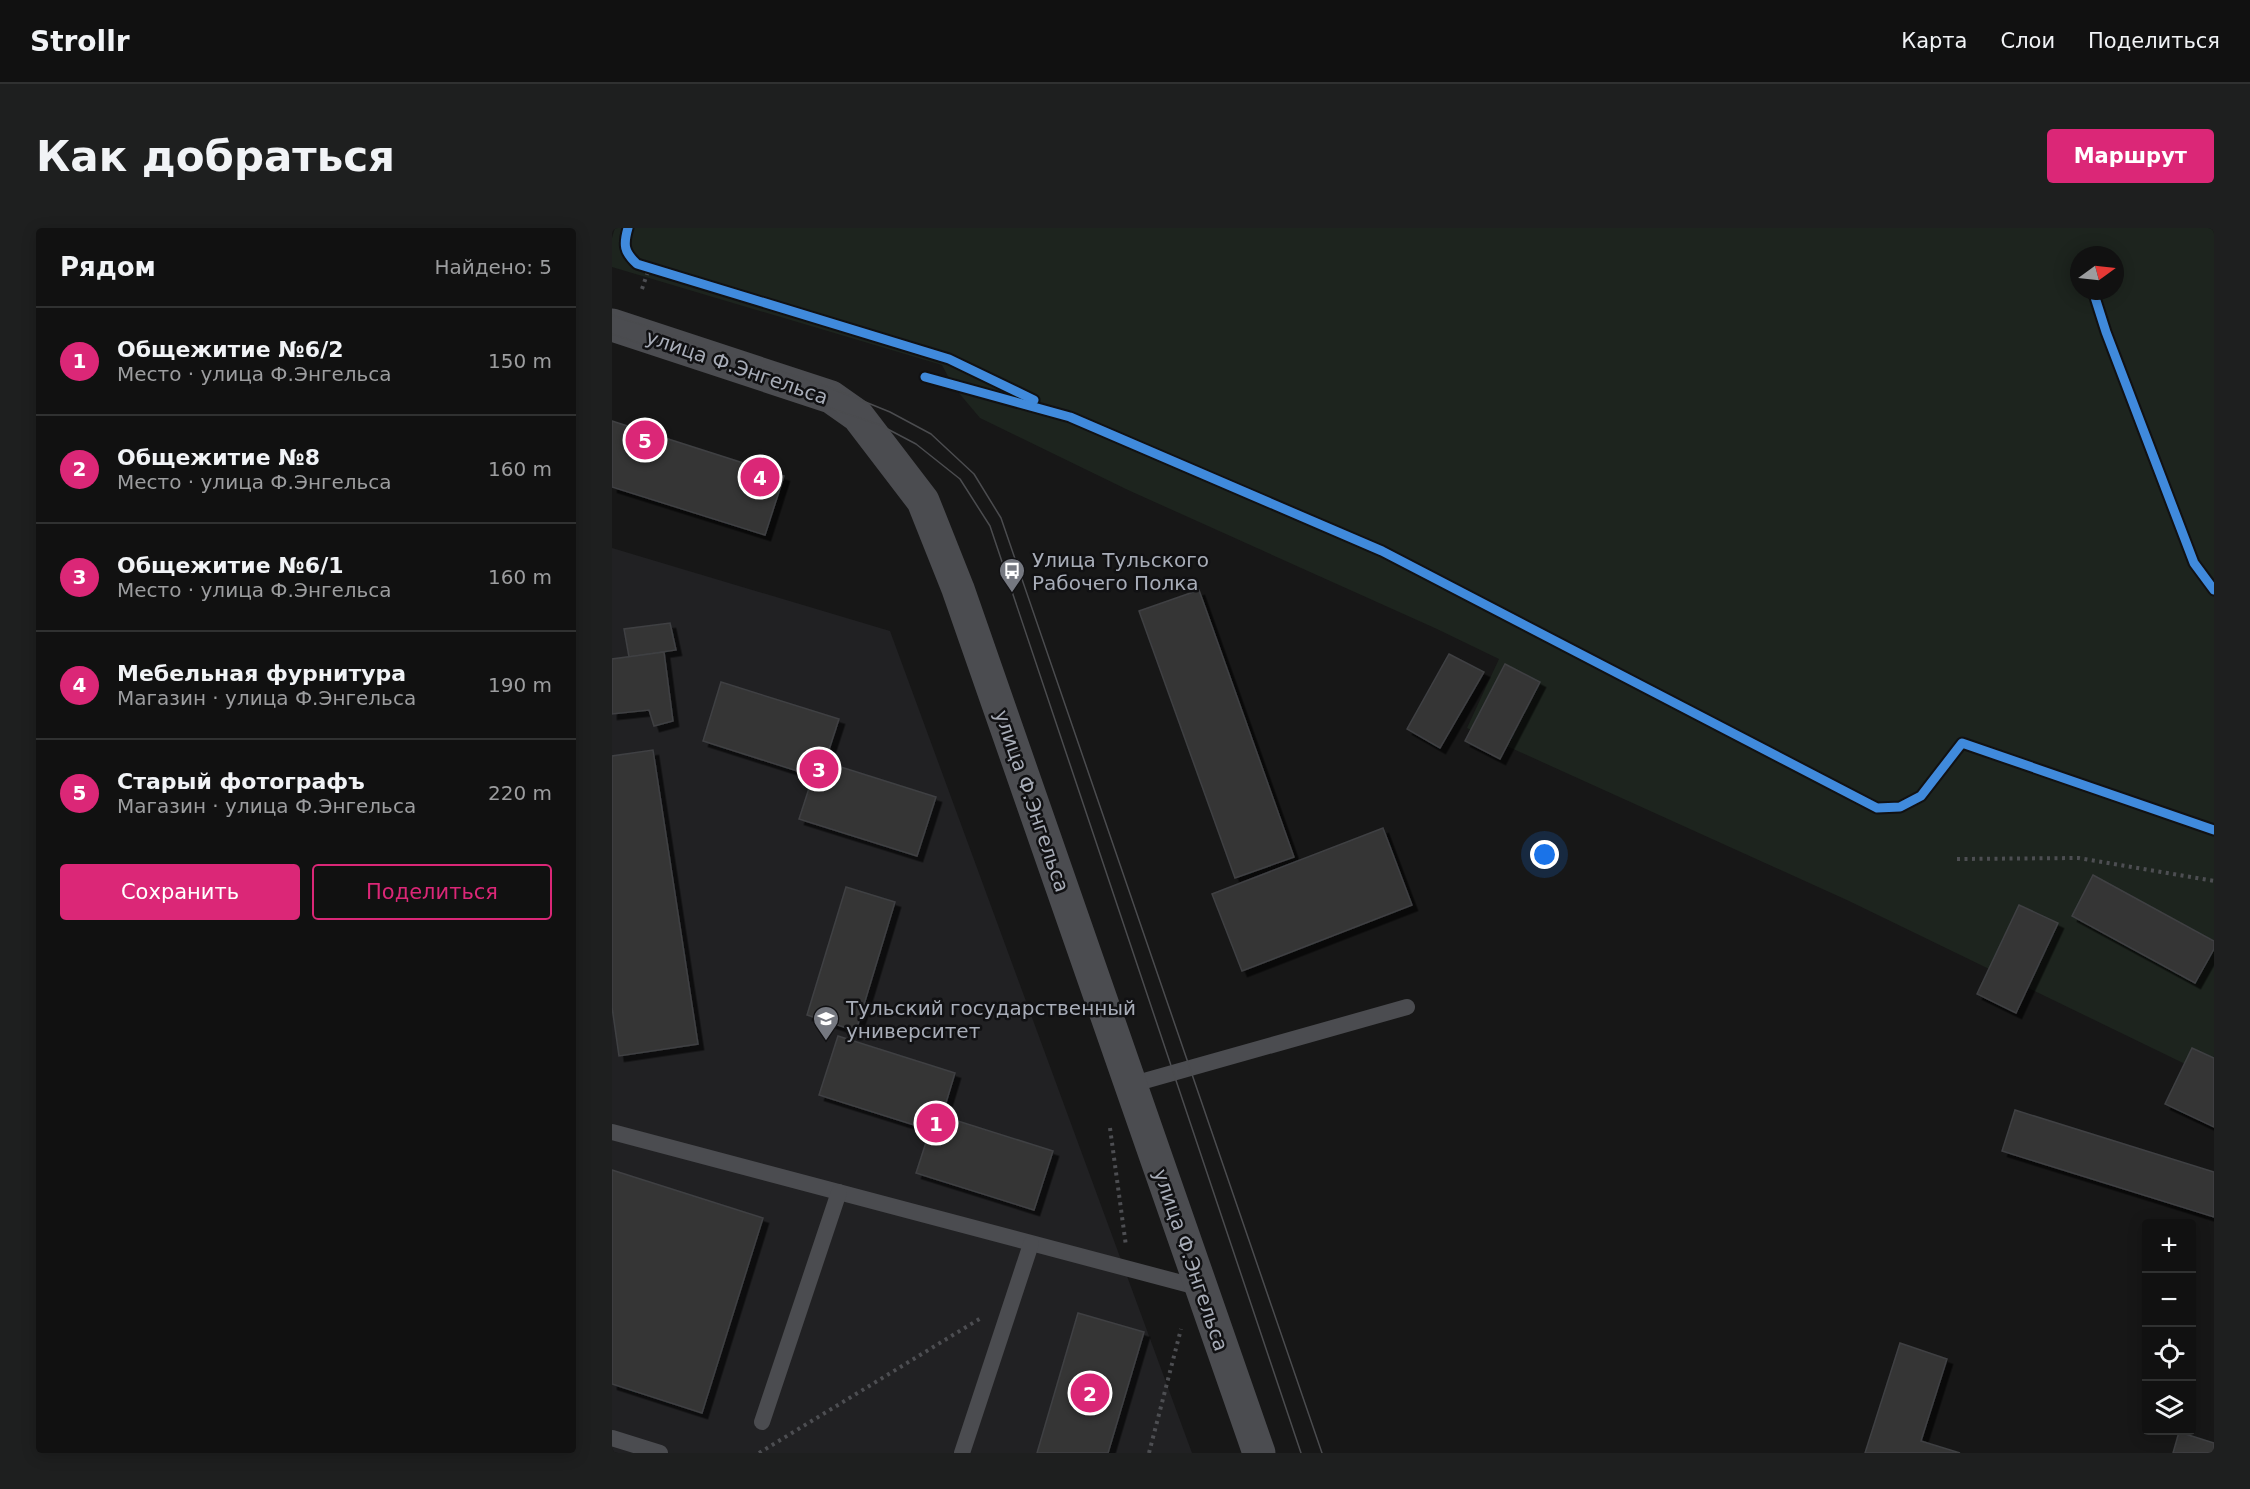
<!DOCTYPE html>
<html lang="ru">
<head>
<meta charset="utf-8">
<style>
	body { margin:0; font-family:"DejaVu Sans",sans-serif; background:#1e1f1f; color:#f1f3f6 }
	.controls { position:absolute; right:18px; bottom:18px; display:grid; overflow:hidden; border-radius:6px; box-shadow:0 3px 15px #0003 }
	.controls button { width:54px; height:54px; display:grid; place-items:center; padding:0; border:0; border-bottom:2px solid #303131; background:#111; color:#f1f3f6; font:30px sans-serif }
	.compass { position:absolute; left:1458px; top:18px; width:54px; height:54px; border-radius:50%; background:#111; box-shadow:0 3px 15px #0003; rotate:75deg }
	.you { position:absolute; left:933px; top:627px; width:21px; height:21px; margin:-15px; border:4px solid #fff; border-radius:50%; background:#1a73e8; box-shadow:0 0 0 9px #1a73e833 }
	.badge { display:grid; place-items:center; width:39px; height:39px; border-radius:50%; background:#db2777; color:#fff; font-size:20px; font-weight:700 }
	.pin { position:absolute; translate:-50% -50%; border:3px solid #fff; box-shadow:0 2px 6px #0006 }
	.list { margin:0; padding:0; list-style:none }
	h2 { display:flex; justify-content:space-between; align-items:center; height:78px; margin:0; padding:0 24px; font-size:26px }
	h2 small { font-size:20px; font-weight:400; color:#9c9d9f }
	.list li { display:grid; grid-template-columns:39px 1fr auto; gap:18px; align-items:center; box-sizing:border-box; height:108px; padding:0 24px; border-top:2px solid #303131 }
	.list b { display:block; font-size:22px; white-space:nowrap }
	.list p { margin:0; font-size:20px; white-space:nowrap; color:#9c9d9f }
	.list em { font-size:20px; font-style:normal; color:#9c9d9f }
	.actions { display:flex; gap:12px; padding:18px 24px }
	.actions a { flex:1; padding:14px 0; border:2px solid #db2777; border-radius:6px; text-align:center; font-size:21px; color:#db2777 }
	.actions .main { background:#db2777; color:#fff }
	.icon { flex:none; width:33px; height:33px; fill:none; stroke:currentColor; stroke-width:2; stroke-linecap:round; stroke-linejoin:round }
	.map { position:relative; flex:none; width:1602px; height:1225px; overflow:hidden; border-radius:6px }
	header { display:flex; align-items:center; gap:36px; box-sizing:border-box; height:84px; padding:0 30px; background:#111; border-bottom:2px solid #303131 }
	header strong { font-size:28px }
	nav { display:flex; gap:33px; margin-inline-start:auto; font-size:21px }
	.intro { display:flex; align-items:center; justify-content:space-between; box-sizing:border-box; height:144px; padding:0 36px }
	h1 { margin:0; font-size:42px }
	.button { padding:15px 27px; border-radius:6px; background:#db2777; color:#fff; font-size:21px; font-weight:700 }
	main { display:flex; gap:36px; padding:0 36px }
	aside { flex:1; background:#111; border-radius:6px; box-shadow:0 3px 15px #0003 }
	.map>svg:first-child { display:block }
	.built { fill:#212123 }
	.green { fill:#1d241e; fill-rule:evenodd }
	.building { fill:#353536; stroke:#3f4043; stroke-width:1.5; filter:url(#shadow) }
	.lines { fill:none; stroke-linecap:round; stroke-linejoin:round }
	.path { stroke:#4d4e52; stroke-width:4; stroke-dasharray:3 4.5; stroke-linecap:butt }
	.service { stroke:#4b4c50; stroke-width:16 }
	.tertiary { stroke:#4b4c50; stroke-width:33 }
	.tram { stroke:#4b4c4f; stroke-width:1.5 }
	.cycleway-casing { stroke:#111113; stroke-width:13 }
	.cycleway { stroke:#408adc; stroke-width:9 }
	.labels { text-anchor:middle; stroke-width:5; stroke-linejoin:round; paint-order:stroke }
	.street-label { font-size:20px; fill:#a8adb8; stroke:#111113 }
	.poi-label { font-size:20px; fill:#a8adb8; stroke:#111113; text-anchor:start }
</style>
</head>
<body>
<header>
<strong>Strollr</strong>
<nav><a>Карта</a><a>Слои</a><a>Поделиться</a></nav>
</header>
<div class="intro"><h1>Как добраться</h1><a class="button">Маршрут</a></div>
<main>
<aside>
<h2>Рядом<small>Найдено: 5</small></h2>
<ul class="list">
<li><span class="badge">1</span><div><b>Общежитие №6/2</b><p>Место · улица Ф.Энгельса</p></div><em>150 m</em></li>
<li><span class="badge">2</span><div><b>Общежитие №8</b><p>Место · улица Ф.Энгельса</p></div><em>160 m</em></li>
<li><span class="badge">3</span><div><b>Общежитие №6/1</b><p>Место · улица Ф.Энгельса</p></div><em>160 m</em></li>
<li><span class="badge">4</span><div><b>Мебельная фурнитура</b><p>Магазин · улица Ф.Энгельса</p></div><em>190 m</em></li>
<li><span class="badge">5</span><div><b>Старый фотографъ</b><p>Магазин · улица Ф.Энгельса</p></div><em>220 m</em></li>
</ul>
<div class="actions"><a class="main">Сохранить</a><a>Поделиться</a></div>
</aside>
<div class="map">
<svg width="1602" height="1225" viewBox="0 0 1602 1225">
	<defs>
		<filter id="shadow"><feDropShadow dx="5.5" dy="5.5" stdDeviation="0" flood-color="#0009"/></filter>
	</defs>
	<rect width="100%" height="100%" fill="#171717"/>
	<!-- built -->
	<polygon class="built" points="0,320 278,403 580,1225 0,1225"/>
	<!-- green -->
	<path class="green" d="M3,0H1602V850L1237,673L855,500L887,431L825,401L516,262L368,190L341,158L330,137L0,39V10ZM1467,27H1503V63H1467Z"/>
	<!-- building -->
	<g class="building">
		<polygon points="0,193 172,248 153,307 0,259"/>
		<polygon points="587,362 682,629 623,650 527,383"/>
		<polygon points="58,395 64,422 17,429 12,401"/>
		<polygon points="52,424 61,493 42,498 37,482 0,486 0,431"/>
		<polygon points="837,426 872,444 828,520 795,501"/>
		<polygon points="893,436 928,454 888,531 853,513"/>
		<polygon points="109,454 227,491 213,534 324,569 305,628 187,591 201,548 91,513"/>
		<polygon points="41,522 86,816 7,828 0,779 0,528"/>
		<polygon points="771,600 800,677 630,743 600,666"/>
		<polygon points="1481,647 1602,713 1602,721 1583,755 1460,688"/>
		<polygon points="234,659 283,674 244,803 195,787"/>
		<polygon points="1407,677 1446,695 1404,785 1365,766"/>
		<polygon points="226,808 343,845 330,888 441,923 422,982 304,945 318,902 207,867"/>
		<polygon points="1580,820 1602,830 1602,899 1553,876"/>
		<polygon points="1403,882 1602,944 1602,989 1390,923"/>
		<polygon points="0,942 151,990 90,1185 0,1156"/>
		<polygon points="466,1085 532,1104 496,1225 425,1225"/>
		<polygon points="1288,1115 1335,1131 1309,1213 1348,1225 1253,1225"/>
		<polygon points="1567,1204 1602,1215 1602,1225 1561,1225"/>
	</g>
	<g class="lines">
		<!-- path -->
		<g class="path">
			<polyline points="30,61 37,40"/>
			<polyline points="1345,631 1466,630 1602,653"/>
			<polyline points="498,900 514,1018"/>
			<polyline points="147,1225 369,1090"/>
			<polyline points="537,1225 569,1101"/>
		</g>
		<!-- service -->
		<g class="service">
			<polyline points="518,857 795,779"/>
			<polyline points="0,904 589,1060"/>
			<polyline points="150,1194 227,964"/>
			<polyline points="0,1210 48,1225"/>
			<polyline points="350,1225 419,1016"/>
		</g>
		<!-- tertiary -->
		<polyline class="tertiary" points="0,97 219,169 246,188 311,273 346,361 647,1225"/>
		<!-- tram -->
		<g class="tram">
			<polyline points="0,87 219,160 278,184 319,206 362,246 389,290 710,1225"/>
			<polyline points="0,106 268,197 304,216 348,251 378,298 689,1225"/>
		</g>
		<defs>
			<g id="cycleway">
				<path d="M16,0C11,17 12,24 25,36L337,131L422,172"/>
				<polyline points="1481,63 1494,104 1582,335 1602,362"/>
				<polyline points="313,149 458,189 770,323 1265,580 1288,579 1309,568 1350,515 1602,602"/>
			</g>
		</defs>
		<!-- cycleway casing -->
		<use href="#cycleway" class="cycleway-casing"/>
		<!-- cycleway -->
		<use href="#cycleway" class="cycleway"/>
	</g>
	<!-- icons -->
	<defs>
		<symbol id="bus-pin" viewBox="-11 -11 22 30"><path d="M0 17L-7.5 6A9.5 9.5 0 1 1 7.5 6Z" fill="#757880" stroke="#111113"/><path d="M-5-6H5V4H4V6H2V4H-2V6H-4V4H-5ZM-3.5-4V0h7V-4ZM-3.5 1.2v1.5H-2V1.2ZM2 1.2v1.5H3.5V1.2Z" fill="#fff"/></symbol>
		<symbol id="university-pin" viewBox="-11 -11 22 30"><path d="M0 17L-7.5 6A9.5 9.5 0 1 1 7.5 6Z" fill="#757880" stroke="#111113"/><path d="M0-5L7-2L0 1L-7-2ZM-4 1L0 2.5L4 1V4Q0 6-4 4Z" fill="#fff"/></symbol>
	</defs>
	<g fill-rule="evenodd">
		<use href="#bus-pin" x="385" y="328" width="30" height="40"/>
		<use href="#university-pin" x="199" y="776" width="30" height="40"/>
	</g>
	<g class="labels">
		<!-- street labels -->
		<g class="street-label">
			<text transform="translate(125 139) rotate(19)" y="7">улица Ф.Энгельса</text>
			<text transform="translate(420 573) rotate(71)" y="7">улица Ф.Энгельса</text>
			<text transform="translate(579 1032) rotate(71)" y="7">улица Ф.Энгельса</text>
		</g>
		<!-- poi labels -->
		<g class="poi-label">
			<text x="420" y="339">Улица Тульского<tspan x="420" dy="23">Рабочего Полка</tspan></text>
			<text x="234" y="787">Тульский государственный<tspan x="234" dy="23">университет</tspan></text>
		</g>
	</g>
</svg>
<div class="controls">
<button>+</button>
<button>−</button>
<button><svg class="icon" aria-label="locate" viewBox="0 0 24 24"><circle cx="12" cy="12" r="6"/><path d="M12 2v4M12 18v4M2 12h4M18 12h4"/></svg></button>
<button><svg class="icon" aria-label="layers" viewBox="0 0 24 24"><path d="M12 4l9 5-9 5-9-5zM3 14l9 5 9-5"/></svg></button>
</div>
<svg class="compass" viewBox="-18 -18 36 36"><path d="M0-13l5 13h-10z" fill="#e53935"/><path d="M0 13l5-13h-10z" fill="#9c9d9f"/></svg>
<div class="you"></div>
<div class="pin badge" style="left:324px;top:895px">1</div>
<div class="pin badge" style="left:478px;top:1165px">2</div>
<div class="pin badge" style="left:207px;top:541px">3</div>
<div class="pin badge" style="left:148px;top:249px">4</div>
<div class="pin badge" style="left:33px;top:212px">5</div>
</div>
</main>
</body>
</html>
